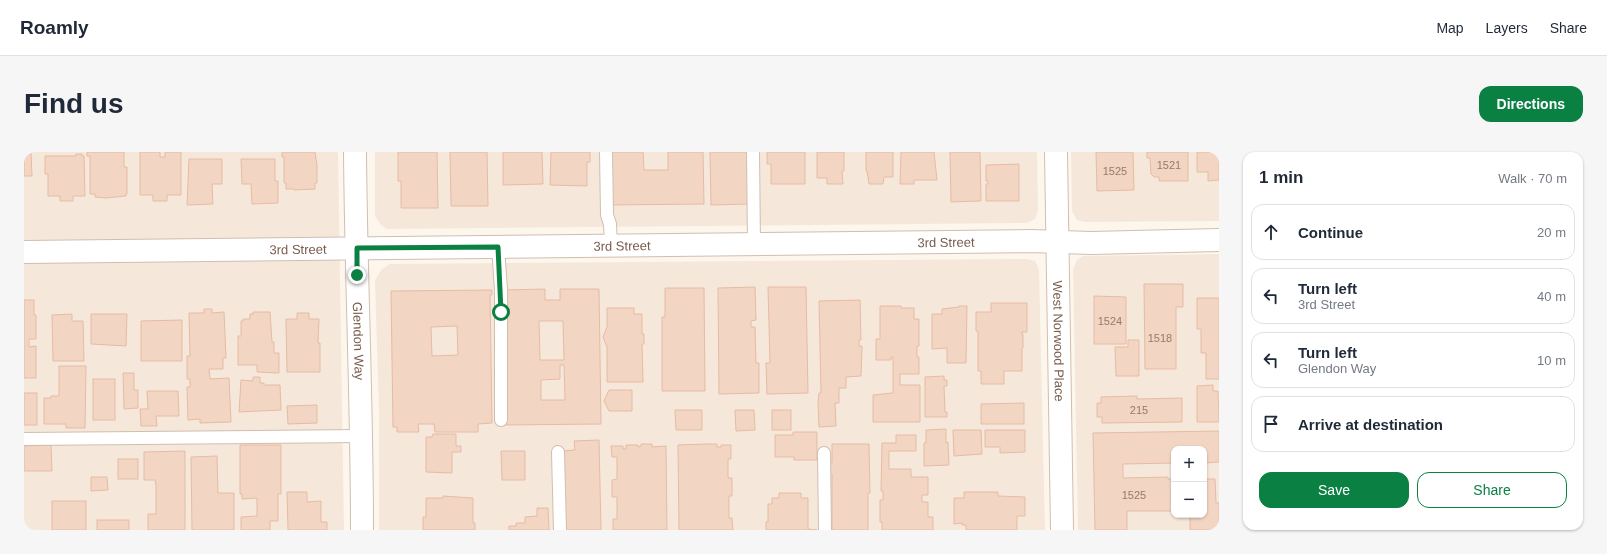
<!DOCTYPE html>
<html lang="en">
<head>
<meta charset="utf-8">
<style>
	body { margin:0; font-family:Helvetica,sans-serif; background:#f6f6f7; color:#1f2937 }
	.controls { position:absolute; right:12px; bottom:12px; display:grid; overflow:hidden; border-radius:8px; box-shadow:0 1px 3px #0004 }
	.controls button { width:36px; height:36px; display:grid; place-items:center; padding:0; border:0; border-bottom:1px solid #e0e1e3; background:#fff; color:#1f2937; font:20px sans-serif }
	.stop { position:absolute; width:12px; height:12px; margin:-9px; border:3px solid #0b8043; border-radius:50%; background:#fff }
	.stop.end { background:#0b8043; border-color:#fff; box-shadow:0 1px 4px #0008 }
	.list { margin:0; padding:0; list-style:none }
	h2 { display:flex; justify-content:space-between; align-items:center; height:52px; margin:0; padding:0 16px; font-size:17px }
	h2 small { font-size:13px; font-weight:400; color:#747a83 }
	.list li { display:grid; grid-template-columns:26px 1fr auto; gap:12px; align-items:center; box-sizing:border-box; height:56px; margin:0 8px 8px; padding:0 8px; border:1px solid #e0e1e3; border-radius:12px }
	.list b { display:block; font-size:15px; white-space:nowrap }
	.list p { margin:0; font-size:13px; white-space:nowrap; color:#747a83 }
	.list em { font-size:13px; font-style:normal; color:#747a83 }
	.actions { display:flex; gap:8px; padding:12px 16px }
	.actions a { flex:1; padding:9px 0; border:1px solid #0b8043; border-radius:12px; text-align:center; font-size:14px; color:#0b8043 }
	.actions .main { background:#0b8043; color:#fff }
	.icon { flex:none; width:22px; height:22px; fill:none; stroke:currentColor; stroke-width:2; stroke-linecap:round; stroke-linejoin:round }
	.map { position:relative; flex:none; width:1195px; height:378px; overflow:hidden; border-radius:12px }
	header { display:flex; align-items:center; gap:24px; box-sizing:border-box; height:56px; padding:0 20px; background:#fff; border-bottom:1px solid #e0e1e3 }
	header strong { font-size:19px }
	nav { display:flex; gap:22px; margin-inline-start:auto; font-size:14px }
	.intro { display:flex; align-items:center; justify-content:space-between; box-sizing:border-box; height:96px; padding:0 24px }
	h1 { margin:0; font-size:28px }
	.button { padding:10px 18px; border-radius:12px; background:#0b8043; color:#fff; font-size:14px; font-weight:700 }
	main { display:flex; gap:24px; padding:0 24px }
	aside { flex:1; background:#fff; border-radius:12px; box-shadow:0 1px 3px #0004 }
	.map>svg:first-child { display:block }
	.residential { fill:#f5e8da; fill-rule:evenodd }
	.building { fill:#f3d5c3; stroke:#e6bba3; fill-rule:evenodd }
	.lines { fill:none; stroke-linecap:round; stroke-linejoin:round }
	.service-casing { stroke:#d1beb0; stroke-width:14 }
	.minor-casing { stroke:#d1beb0; stroke-width:24 }
	.service { stroke:#fff; stroke-width:12 }
	.minor { stroke:#fff; stroke-width:22 }
	.route { stroke:#0b8043; stroke-width:5 }
	.labels { text-anchor:middle; stroke-width:3.5; stroke-linejoin:round; paint-order:stroke }
	.number-label { font-size:11px; fill:#987a6a }
	.street-label { font-size:13px; fill:#7a5c4d; stroke:#fffaf3 }
</style>
</head>
<body>
<header>
<strong>Roamly</strong>
<nav><a>Map</a><a>Layers</a><a>Share</a></nav>
</header>
<div class="intro"><h1>Find us</h1><a class="button">Directions</a></div>
<main>
<div class="map">
<svg width="1195" height="378" viewBox="0 0 1195 378">
	<rect width="100%" height="100%" fill="#fdf6ec"/>
	<!-- residential -->
	<g class="residential">
		<polygon points="0,0 314,0 320,378 0,378"/>
		<polygon points="351,0 1013,0 1014,59 1011,67 1003,71 363,77 357,73 351,64"/>
		<polygon points="1047,0 1195,0 1195,69 1061,70 1053,68 1048,59"/>
		<path d="M1195,102V378H1054L1049,117L1053,108L1059,104ZM1150,297H1180V363H1150Z"/>
		<polygon points="1003,107 1011,109 1015,117 1021,378 355,378 355,261 351,129 357,118 366,112"/>
	</g>
	<!-- building -->
	<g class="building">
		<polygon points="0,0 7,0 8,24 0,24"/>
		<polygon points="63,0 100,0 100,15 103,15 103,42 102,42 102,44 82,46 71,45 71,42 66,42 66,4 63,4"/>
		<polygon points="116,0 136,0 136,5 141,5 141,0 157,0 157,43 143,43 143,49 129,49 129,43 116,43"/>
		<polygon points="258,0 291,0 293,13 293,31 291,31 291,37 270,38 270,37 262,37 262,31 260,31 260,5 258,5"/>
		<polygon points="374,0 413,0 414,56 377,56 377,29 374,29"/>
		<polygon points="426,0 463,0 464,54 427,54"/>
		<polygon points="479,0 518,0 519,32 479,33"/>
		<polygon points="527,0 566,0 566,10 563,10 563,34 526,33"/>
		<polygon points="585,0 619,0 620,18 644,18 644,0 679,0 680,52 586,53"/>
		<polygon points="686,0 724,0 725,52 687,53"/>
		<polygon points="743,0 781,0 781,32 747,32 747,12 743,12"/>
		<polygon points="793,0 820,0 820,19 818,19 819,32 803,32 803,26 793,26"/>
		<polygon points="842,0 869,0 869,25 860,25 859,32 845,32 843,19 842,19"/>
		<polygon points="877,0 910,0 913,28 890,28 890,32 876,32"/>
		<polygon points="926,0 956,0 957,49 927,50"/>
		<polygon points="1072,0 1109,0 1110,38 1073,39"/>
		<polygon points="1123,0 1164,0 1164,29 1135,29 1135,25 1130,25 1127,22 1126,6 1123,6"/>
		<polygon points="1173,0 1195,0 1195,28 1184,29 1184,20 1173,20"/>
		<polygon points="52,2 58,2 58,4 60,4 61,44 49,44 49,49 36,49 36,44 24,44 24,22 21,22 21,4 52,4"/>
		<polygon points="165,7 198,7 198,32 188,32 189,52 163,53"/>
		<polygon points="217,7 251,7 251,29 254,29 254,51 228,52 227,32 218,32"/>
		<polygon points="995,12 995,49 962,49 962,32 964,32 964,29 962,29 962,13"/>
		<polygon points="1120,132 1159,132 1159,155 1152,155 1152,217 1121,217"/>
		<polygon points="731,135 732,168 727,169 727,175 731,175 732,211 735,211 735,241 695,242 694,136"/>
		<polygon points="744,135 782,135 784,241 743,242 742,211 746,211"/>
		<polygon points="641,136 680,136 681,239 638,239 638,165 641,165"/>
		<path d="M521,137V148H536V137H575L577,272L479,273V138ZM515,169H539L540,208H516ZM536,213H540L541,248H517V228L536,227Z"/>
		<path d="M468,138V143H466L468,271L454,272V280H411L410,272H394L395,280H373V275H369L367,139ZM433,174L434,203L408,204L407,175Z"/>
		<polygon points="1070,144 1102,145 1102,192 1070,192"/>
		<polygon points="1173,146 1195,146 1195,227 1182,227 1182,201 1177,201 1177,177 1173,177"/>
		<polygon points="0,148 10,148 10,163 12,163 12,187 5,187 5,195 12,194 12,226 0,226"/>
		<polygon points="836,148 837,188 835,188 835,194 838,194 837,224 822,225 822,236 815,236 815,251 811,251 812,274 795,275 794,251 795,241 797,241 795,149"/>
		<polygon points="967,151 1003,151 1003,180 998,180 998,182 999,182 999,196 998,196 998,219 980,219 980,232 957,232 957,219 954,219 954,179 952,179 952,160 967,160"/>
		<polygon points="856,154 877,154 877,156 890,156 890,167 895,167 895,194 893,194 893,205 895,205 895,222 876,222 876,233 896,233 896,270 849,270 849,243 869,241 869,205 867,205 867,208 852,208 852,187 856,187"/>
		<polygon points="935,154 943,154 942,211 923,211 923,196 908,197 908,162 918,162 918,157 935,155"/>
		<polygon points="583,156 610,156 610,162 618,162 618,182 620,182 620,192 618,192 619,230 583,230 583,195 579,185 583,175"/>
		<polygon points="180,157 188,157 188,161 200,160 202,206 199,206 199,217 185,217 186,227 205,226 207,270 176,271 176,267 164,268 163,235 166,235 166,227 163,227 163,204 166,204 165,161 180,161"/>
		<polygon points="229,160 246,160 248,190 250,190 250,201 255,201 255,221 233,220 233,213 214,213 214,184 217,184 217,169 219,169 219,167 226,167 226,162 229,162"/>
		<polygon points="273,161 285,161 285,167 295,167 294,191 296,191 296,220 263,220 262,167 273,167"/>
		<polygon points="48,162 48,169 59,169 60,209 29,209 28,163"/>
		<polygon points="67,162 103,162 102,194 67,192"/>
		<polygon points="158,168 158,209 117,209 117,169"/>
		<polygon points="1104,188 1115,188 1115,224 1092,224 1091,195 1104,195"/>
		<polygon points="35,214 62,214 61,276 42,276 42,272 20,272 20,246 27,246 27,244 35,244"/>
		<polygon points="99,221 110,221 110,238 114,238 114,256 100,257"/>
		<polygon points="920,224 920,228 923,228 923,234 920,234 921,260 923,260 923,265 901,265 901,225"/>
		<polygon points="229,225 236,225 236,231 240,231 240,233 256,233 257,258 215,260 217,228 229,229"/>
		<rect x="69" y="227" width="22" height="41"/>
		<polygon points="1189,233 1189,239 1194,239 1195,270 1173,270 1173,234"/>
		<polygon points="585,238 608,238 608,259 585,259 580,249"/>
		<polygon points="123,239 154,239 155,264 132,264 133,274 117,274 116,257 124,257"/>
		<rect x="0" y="241" width="13" height="32"/>
		<polygon points="1113,244 1113,247 1158,246 1158,270 1078,271 1078,265 1073,265 1073,251 1077,251 1077,245"/>
		<polygon points="1000,251 1000,272 957,272 957,252"/>
		<polygon points="293,253 293,271 264,272 263,254"/>
		<polygon points="651,258 678,258 678,278 652,278"/>
		<polygon points="711,258 730,258 731,278 712,279"/>
		<rect x="748" y="258" width="19" height="20"/>
		<polygon points="922,277 922,291 924,290 925,313 900,314 900,291 902,291 902,278"/>
		<polygon points="929,278 957,278 958,302 930,304"/>
		<polygon points="961,278 1001,278 1001,300 976,301 976,295 961,295"/>
		<polygon points="1195,279 1195,310 1180,311 1180,297 1150,297 1150,311 1099,312 1099,326 1144,325 1144,327 1150,327 1150,359 1103,359 1103,378 1071,378 1069,281"/>
		<polygon points="769,280 793,280 793,308 770,308 770,305 751,305 751,283 769,283"/>
		<polygon points="409,282 432,282 432,294 437,294 437,300 428,300 428,321 402,320 402,285 408,285"/>
		<polygon points="872,283 892,283 892,299 865,299 865,317 887,317 887,325 904,325 904,343 898,343 898,350 904,350 904,365 909,365 909,378 858,378 858,370 856,370 856,348 859,348 859,339 857,339 858,291 872,291"/>
		<polygon points="575,288 577,378 540,378 539,299 551,298 550,289"/>
		<polygon points="617,292 628,292 628,295 642,294 643,378 589,378 589,367 593,367 593,345 588,345 588,328 593,327 593,305 588,305 587,294 599,294 599,297 602,297 602,293 614,293 614,295 617,294"/>
		<polygon points="681,292 693,292 693,295 697,295 697,293 707,293 707,307 704,307 704,326 708,326 708,344 705,344 705,366 708,366 709,378 655,378 654,293"/>
		<polygon points="808,292 845,292 846,341 844,341 844,378 808,378 808,322 805,322 805,311 808,311"/>
		<polygon points="27,293 28,319 0,319 0,294"/>
		<polygon points="216,293 257,293 257,342 254,342 254,369 246,369 246,378 217,378 217,365 233,364 233,346 218,347 218,342 216,342"/>
		<polygon points="161,299 161,378 124,378 124,362 132,362 132,333 131,328 120,328 120,300"/>
		<polygon points="477,299 501,299 501,328 478,328"/>
		<polygon points="193,304 194,341 210,341 210,378 168,378 167,305"/>
		<rect x="94" y="307" width="20" height="20"/>
		<polygon points="67,325 83,325 84,338 67,339"/>
		<polygon points="1180,327 1191,327 1192,351 1195,351 1195,378 1166,378 1166,363 1180,363"/>
		<polygon points="263,340 283,340 283,350 297,349 297,370 303,370 303,378 264,378"/>
		<polygon points="940,340 974,340 974,344 1001,345 1001,364 993,364 993,378 942,378 942,373 938,373 938,371 930,372 930,346 940,346"/>
		<polygon points="755,341 777,341 777,346 784,346 784,377 793,378 742,378 742,370 744,370 744,352 748,352 748,346 755,346"/>
		<polygon points="419,344 449,346 449,371 451,371 451,378 399,378 399,365 402,365 402,346 419,346"/>
		<rect x="28" y="349" width="34" height="29"/>
		<polygon points="513,356 524,356 525,378 485,378 485,374 492,374 492,371 501,371 501,365 513,364"/>
		<rect x="73" y="368" width="32" height="10"/>
	</g>
	<g class="lines">
		<defs>
			<g id="service">
				<polyline points="582,0 583,63 586,72 587,93"/>
				<polyline points="729,0 730,92"/>
				<polyline points="474,95 477,138 477,268"/>
				<polyline points="0,287 338,284"/>
				<polyline points="534,300 536,378"/>
				<polyline points="800,301 801,378"/>
			</g>
			<g id="minor">
				<path id="s1" d="M331,0C332,126 338,252 338,378"/>
				<path id="s2" d="M1032,0L1038,378"/>
				<path id="s3" d="M0,100L1007,89L1067,91L1195,88"/>
			</g>
		</defs>
		<!-- service casing -->
		<use href="#service" class="service-casing"/>
		<!-- minor casing -->
		<use href="#minor" class="minor-casing"/>
		<!-- service -->
		<use href="#service" class="service"/>
		<!-- minor -->
		<use href="#minor" class="minor"/>
	</g>
	<g class="lines">
		<!-- route -->
		<polyline class="route" points="333,123 333,96 474,95 477,160"/>
	</g>
	<g class="labels">
		<!-- number labels -->
		<g class="number-label">
			<text x="1145" y="17">1521</text>
			<text x="1091" y="23">1525</text>
			<text x="1086" y="173">1524</text>
			<text x="1136" y="190">1518</text>
			<text x="1115" y="262">215</text>
			<text x="1110" y="347">1525</text>
		</g>
		<!-- street labels -->
		<g class="street-label">
			<text dy="5" stroke="none"><textPath href="#s3" startOffset="922">3rd Street</textPath></text>
			<text dy="5" stroke="none"><textPath href="#s3" startOffset="598">3rd Street</textPath></text>
			<text dy="5" stroke="none"><textPath href="#s3" startOffset="274">3rd Street</textPath></text>
			<text dy="5" stroke="none"><textPath href="#s1" startOffset="189">Glendon Way</textPath></text>
			<text dy="5" stroke="none"><textPath href="#s2" startOffset="189">West Norwood Place</textPath></text>
		</g>
	</g>
</svg>
<div class="controls">
<button>+</button>
<button>−</button>
</div>
<div class="stop" style="left:477px;top:160px"></div>
<div class="stop end" style="left:333px;top:123px"></div>
</div>
<aside>
<h2>1 min<small>Walk · 70 m</small></h2>
<ul class="list">
<li><svg class="icon" aria-label="ahead" viewBox="0 0 24 24"><path d="M12 20V5M6 11l6-6 6 6"/></svg><div><b>Continue</b></div><em>20 m</em></li>
<li><svg class="icon" aria-label="left" viewBox="0 0 24 24"><path d="M17 20v-9H6M10 6l-5 5 5 5"/></svg><div><b>Turn left</b><p>3rd Street</p></div><em>40 m</em></li>
<li><svg class="icon" aria-label="left" viewBox="0 0 24 24"><path d="M17 20v-9H6M10 6l-5 5 5 5"/></svg><div><b>Turn left</b><p>Glendon Way</p></div><em>10 m</em></li>
<li><svg class="icon" aria-label="arrive" viewBox="0 0 24 24"><path d="M6 21V4h12l-3 4 3 4H6"/></svg><div><b>Arrive at destination</b></div></li>
</ul>
<div class="actions"><a class="main">Save</a><a>Share</a></div>
</aside>
</main>
</body>
</html>
